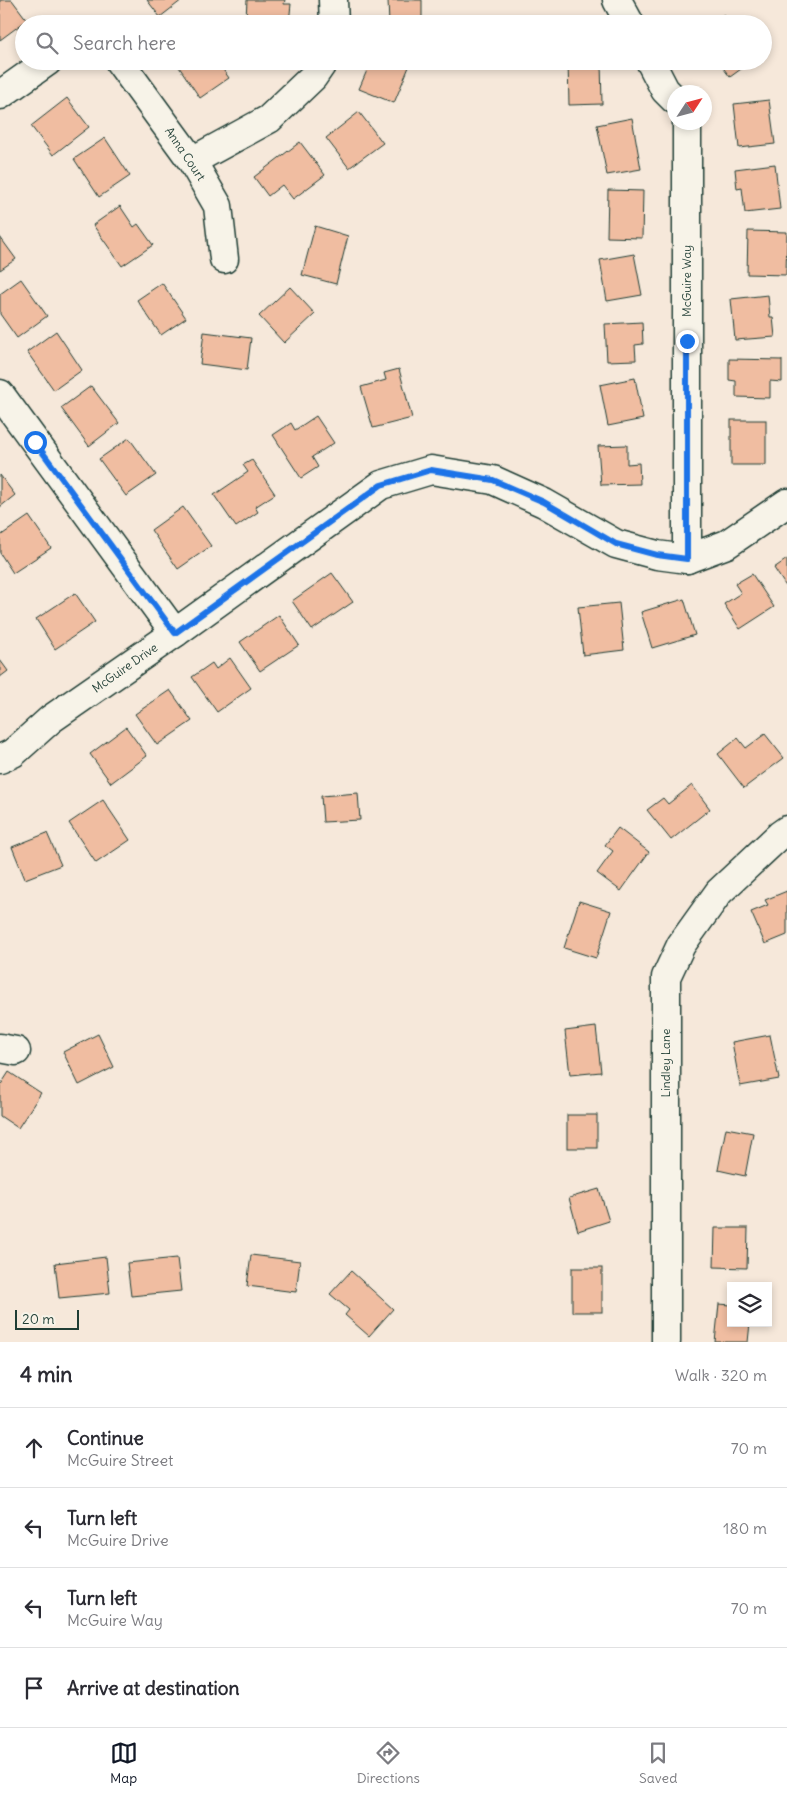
<!DOCTYPE html>
<html lang="en">
<head>
<meta charset="utf-8">
<style>
	body { margin:0; font-family:Delius,sans-serif; background:#f7f7f7; color:#2b2b33 }
	.controls { position:absolute; right:15px; bottom:15px; display:grid; overflow:hidden; border-radius:0px; box-shadow:0 2px 8px #0003 }
	.controls button { width:45px; height:45px; display:grid; place-items:center; padding:0; border:0; border-bottom:1px solid #e1e1e2; background:#fff; color:#2b2b33; font:25px sans-serif }
	.compass { position:absolute; left:667px; top:85px; width:45px; height:45px; border-radius:50%; background:#fff; box-shadow:0 2px 8px #0003; rotate:54deg }
	.scale { position:absolute; left:15px; bottom:12px; width:64px; box-sizing:border-box; padding-left:5px; border:2px solid #1f3d34; border-top:0; font-size:14px; line-height:18px; white-space:nowrap; color:#1f3d34; -webkit-text-stroke:4px #f7f3e8; paint-order:stroke }
	.stop { position:absolute; width:15px; height:15px; margin:-11px; border:4px solid #1a73e8; border-radius:50%; background:#fff }
	.stop.end { background:#1a73e8; border-color:#fff; box-shadow:0 1px 5px #0008 }
	.list { margin:0; padding:0; list-style:none }
	h2 { display:flex; justify-content:space-between; align-items:center; height:65px; margin:0; padding:0 20px; font-size:21px }
	h2 small { font-size:16px; font-weight:400; color:#7c7c81 }
	.list li { display:grid; grid-template-columns:32px 1fr auto; gap:15px; align-items:center; box-sizing:border-box; height:80px; padding:0 20px; border-top:1px solid #e1e1e2 }
	.list b { display:block; font-size:19px; white-space:nowrap }
	.list p { margin:0; font-size:16px; white-space:nowrap; color:#7c7c81 }
	.list em { font-size:16px; font-style:normal; color:#7c7c81 }
	.icon { flex:none; width:28px; height:28px; fill:none; stroke:currentColor; stroke-width:2; stroke-linecap:round; stroke-linejoin:round }
	.map { position:relative; flex:none; width:787px; height:1342px; overflow:hidden }
	.search { position:absolute; background:#fff; box-shadow:0 2px 8px #0003; left:15px; right:15px; top:15px; height:55px; display:flex; align-items:center; gap:12px; box-sizing:border-box; padding:0 18px; border-radius:28px; color:#7c7c81; font-size:19px }
	.sheet { height:385px; background:#fff }
	nav { display:flex; justify-content:space-around; align-items:center; box-sizing:border-box; height:70px; border-top:1px solid #e1e1e2; background:#fff; font-size:14px; color:#7c7c81 }
	nav a { display:grid; justify-items:center; gap:2px }
	nav .on { color:#111827 }
	.map>svg:first-child { display:block }
	.building { fill:#f0bda1; stroke:#1f3d34 }
	.lines { fill:none; stroke-linecap:round; stroke-linejoin:round }
	.minor-casing { stroke:#1f3d34; stroke-width:31 }
	.minor { stroke:#f7f3e8; stroke-width:28 }
	.route { stroke:#1a73e8; stroke-width:6 }
	.labels { text-anchor:middle; stroke-width:4; stroke-linejoin:round; paint-order:stroke }
	.street-label { font-size:12px; fill:#1f3d34; stroke:#f7f3e8 }
</style>
</head>
<body>
<div class="map">
<svg width="787" height="1342" viewBox="0 0 787 1342">
	<rect width="100%" height="100%" fill="#f6e8da"/>
	<filter id="ink" filterUnits="userSpaceOnUse"><feTurbulence type="fractalNoise" baseFrequency=".02" numOctaves="2"/><feDisplacementMap in="SourceGraphic" scale="10" xChannelSelector="R" yChannelSelector="G"/><feConvolveMatrix kernelMatrix="1 2 1 2 8 2 1 2 1" color-interpolation-filters="sRGB"/></filter>
	<g filter="url(#ink)">
		<!-- building -->
		<g class="building">
			<polygon points="0,0 12,0 27,20 0,40"/>
			<polygon points="147,0 182,0 160,17"/>
			<polygon points="247,0 285,0 284,4 291,4 289,23 246,18"/>
			<polygon points="388,0 422,0 422,24 389,24"/>
			<polygon points="723,15 730,24 711,24"/>
			<polygon points="175,61 217,61 229,78 200,98"/>
			<polygon points="371,61 411,62 394,103 359,89"/>
			<polygon points="568,61 601,62 602,104 569,105"/>
			<polygon points="718,61 752,61 730,77"/>
			<polygon points="67,98 89,127 53,155 31,126"/>
			<polygon points="769,100 775,144 739,148 734,104"/>
			<polygon points="359,112 383,143 349,168 326,138"/>
			<polygon points="632,118 641,169 607,175 597,125"/>
			<polygon points="105,138 130,176 99,197 74,159"/>
			<polygon points="300,142 325,175 293,199 282,185 268,196 254,177"/>
			<polygon points="775,164 780,209 745,213 742,188 737,189 735,169"/>
			<polygon points="608,190 643,191 642,238 607,237"/>
			<polygon points="120,206 134,227 138,224 153,245 122,266 93,225"/>
			<polygon points="315,226 348,236 336,284 302,275"/>
			<polygon points="748,231 787,232 786,275 747,274"/>
			<polygon points="0,237 16,259 0,270"/>
			<polygon points="634,254 642,295 607,301 600,260"/>
			<polygon points="21,279 47,316 17,338 0,314 0,294"/>
			<polygon points="162,283 186,318 161,335 137,300"/>
			<polygon points="290,287 315,314 284,343 259,316"/>
			<polygon points="768,295 770,317 773,317 775,337 735,340 731,299"/>
			<polygon points="642,322 643,344 635,345 636,360 607,361 605,324"/>
			<polygon points="56,331 82,370 54,390 27,352"/>
			<polygon points="204,332 251,338 247,370 200,364"/>
			<polygon points="729,359 782,360 782,382 770,381 770,398 736,397 736,381 729,380"/>
			<polygon points="399,369 412,418 373,428 361,387 386,380 384,373"/>
			<polygon points="635,378 643,419 608,426 600,385"/>
			<polygon points="91,386 119,423 89,446 61,408"/>
			<polygon points="316,416 334,443 312,457 318,467 301,478 273,435 291,423 295,430"/>
			<rect x="731" y="420" width="35" height="45"/>
			<polygon points="129,438 156,475 126,496 99,459"/>
			<polygon points="627,445 627,464 639,463 640,484 601,485 598,446"/>
			<polygon points="252,460 275,494 255,507 258,512 236,527 214,495 248,472 243,465"/>
			<polygon points="0,475 15,495 0,507"/>
			<polygon points="183,507 211,546 178,569 151,530"/>
			<polygon points="29,516 51,548 13,573 0,553 0,536"/>
			<polygon points="787,559 787,588 774,568"/>
			<polygon points="332,573 353,602 312,630 292,601"/>
			<polygon points="752,574 774,607 740,629 724,604 741,593 735,584"/>
			<polygon points="75,593 95,622 55,649 36,619"/>
			<polygon points="684,599 695,635 652,648 641,612"/>
			<polygon points="619,603 624,650 583,655 578,607"/>
			<polygon points="279,615 299,645 260,671 240,642"/>
			<polygon points="230,658 251,688 217,712 192,677 212,663 216,669"/>
			<polygon points="0,660 8,671 0,677"/>
			<polygon points="170,690 192,721 157,745 135,714"/>
			<polygon points="126,727 147,756 111,783 90,754"/>
			<polygon points="765,734 784,758 744,788 718,754 738,738 746,748"/>
			<polygon points="692,785 710,809 671,840 647,810 663,798 668,804"/>
			<polygon points="358,793 360,820 323,822 321,796"/>
			<polygon points="103,800 130,840 96,863 69,823"/>
			<polygon points="618,828 649,852 621,891 597,873 613,851 605,845"/>
			<polygon points="47,833 61,865 25,879 12,847"/>
			<polygon points="787,891 787,935 765,944 751,912 768,905 765,900"/>
			<polygon points="579,901 611,911 596,958 564,948"/>
			<polygon points="596,1027 601,1072 570,1075 565,1031"/>
			<polygon points="98,1034 114,1067 79,1085 63,1052"/>
			<polygon points="770,1035 779,1079 740,1086 732,1042"/>
			<polygon points="9,1072 41,1093 18,1128 0,1116 0,1086"/>
			<rect x="567" y="1115" width="30" height="33"/>
			<polygon points="726,1128 753,1133 745,1176 718,1170"/>
			<polygon points="599,1189 609,1221 578,1231 569,1198"/>
			<polygon points="715,1228 748,1228 747,1268 714,1267"/>
			<polygon points="251,1255 300,1261 296,1292 247,1286"/>
			<polygon points="106,1257 110,1293 59,1298 55,1263"/>
			<polygon points="177,1258 181,1291 131,1296 127,1263"/>
			<rect x="572" y="1268" width="30" height="44"/>
			<polygon points="351,1271 393,1309 369,1336 345,1315 349,1310 330,1294"/>
			<polygon points="719,1304 731,1305 731,1323 750,1323 748,1342 715,1342"/>
		</g>
		<g class="lines">
			<defs>
				<g id="minor">
					<polyline points="333,0 334,24"/>
					<polyline points="617,0 630,24"/>
					<polyline points="119,61 192,161 218,206 224,259"/>
					<polyline points="650,61 665,90 674,99"/>
					<polyline points="0,95 48,61"/>
					<polyline points="687,122 687,559"/>
					<polyline points="192,161 269,119 313,77 324,61"/>
					<polyline points="0,394 175,633"/>
					<polyline points="0,759 13,753 51,719 175,633 381,485 431,470 493,480 544,503 616,544 657,555 687,559 727,544 787,503"/>
					<polyline points="0,1048 16,1051"/>
					<polyline points="666,1342 666,977 681,945 719,892 780,835 787,830"/>
				</g>
			</defs>
			<!-- minor casing -->
			<use href="#minor" class="minor-casing"/>
			<!-- minor -->
			<use href="#minor" class="minor"/>
		</g>
	</g>
	<g class="lines" filter="url(#ink)">
		<!-- route -->
		<polyline class="route" points="35,442 175,633 381,485 431,470 493,480 544,502 616,544 657,555 687,559 687,341"/>
	</g>
	<g class="labels">
		<!-- street labels -->
		<g class="street-label">
			<text transform="translate(185 154) rotate(56)" y="4">Anna Court</text>
			<text transform="translate(687 281) rotate(-90)" y="4">McGuire Way</text>
			<text transform="translate(125 668) rotate(-35)" y="4">McGuire Drive</text>
			<text transform="translate(666 1063) rotate(-90)" y="4">Lindley Lane</text>
		</g>
	</g>
</svg>
<div class="controls">
<button><svg class="icon" aria-label="layers" viewBox="0 0 24 24"><path d="M12 4l9 5-9 5-9-5zM3 14l9 5 9-5"/></svg></button>
</div>
<svg class="compass" viewBox="-18 -18 36 36"><path d="M0-13l5 13h-10z" fill="#e53935"/><path d="M0 13l5-13h-10z" fill="#7c7c81"/></svg>
<div class="scale">20 m</div>
<div class="stop" style="left:35px;top:442px"></div>
<div class="stop end" style="left:687px;top:341px"></div>
<div class="search"><svg class="icon" aria-label="search" viewBox="0 0 24 24"><circle cx="10" cy="10" r="6"/><path d="M15 15l6 6"/></svg>Search here</div>
</div>
<section class="sheet">
<h2>4 min<small>Walk · 320 m</small></h2>
<ul class="list">
<li><svg class="icon" aria-label="ahead" viewBox="0 0 24 24"><path d="M12 20V5M6 11l6-6 6 6"/></svg><div><b>Continue</b><p>McGuire Street</p></div><em>70 m</em></li>
<li><svg class="icon" aria-label="left" viewBox="0 0 24 24"><path d="M17 20v-9H6M10 6l-5 5 5 5"/></svg><div><b>Turn left</b><p>McGuire Drive</p></div><em>180 m</em></li>
<li><svg class="icon" aria-label="left" viewBox="0 0 24 24"><path d="M17 20v-9H6M10 6l-5 5 5 5"/></svg><div><b>Turn left</b><p>McGuire Way</p></div><em>70 m</em></li>
<li><svg class="icon" aria-label="arrive" viewBox="0 0 24 24"><path d="M6 21V4h12l-3 4 3 4H6"/></svg><div><b>Arrive at destination</b></div></li>
</ul>
</section>
<nav>
<a class="on"><svg class="icon" aria-label="map" viewBox="0 0 24 24"><path d="M3 6l6-2 6 2 6-2v14l-6 2-6-2-6 2zM9 4v14M15 6v14"/></svg>Map</a>
<a><svg class="icon" aria-label="directions" viewBox="0 0 24 24"><path d="M12 3l9 9-9 9-9-9zM9 14v-3h6M13 9l2 2-2 2"/></svg>Directions</a>
<a><svg class="icon" aria-label="saved" viewBox="0 0 24 24"><path d="M7 4h10v16l-5-4-5 4z"/></svg>Saved</a>
</nav>
</body>
</html>
